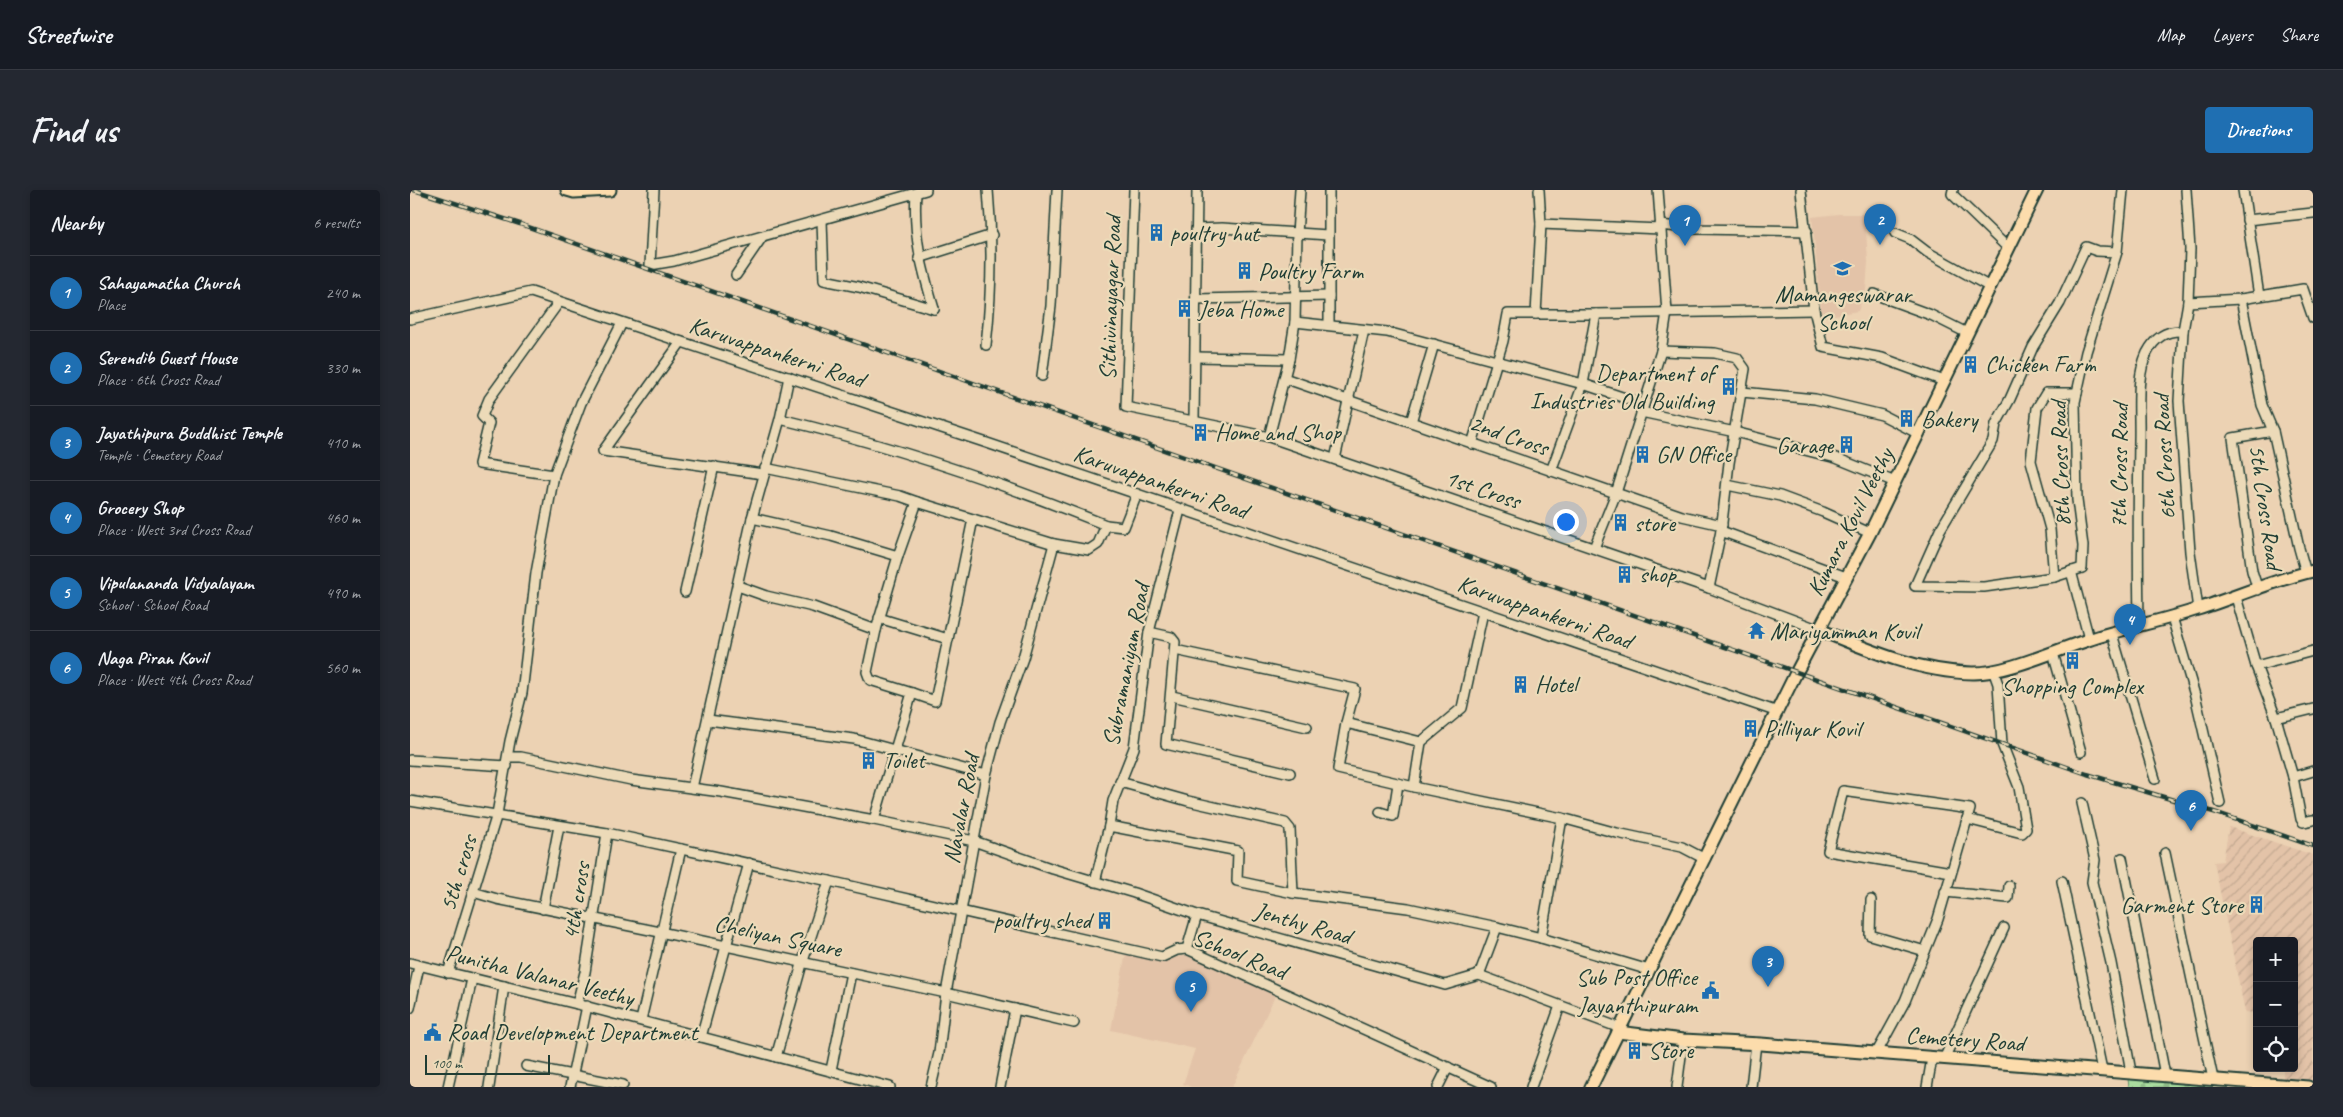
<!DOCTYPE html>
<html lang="en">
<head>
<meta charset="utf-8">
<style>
	body { margin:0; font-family:Caveat,sans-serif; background:#242831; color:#f1f3f6 }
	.controls { position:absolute; right:15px; bottom:15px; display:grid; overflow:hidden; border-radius:5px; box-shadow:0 2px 8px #0003 }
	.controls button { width:45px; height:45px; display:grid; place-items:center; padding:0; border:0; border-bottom:1px solid #363941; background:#171b24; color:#f1f3f6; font:25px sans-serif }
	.scale { position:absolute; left:15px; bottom:12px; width:125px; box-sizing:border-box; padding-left:5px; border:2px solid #1f3d34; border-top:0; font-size:14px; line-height:18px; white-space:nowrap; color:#1f3d34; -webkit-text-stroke:4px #ecdab8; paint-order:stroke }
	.you { position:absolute; left:1155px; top:331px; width:18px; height:18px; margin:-12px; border:4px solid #fff; border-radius:50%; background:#1a73e8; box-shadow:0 0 0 8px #1a73e833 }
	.badge { display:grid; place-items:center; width:32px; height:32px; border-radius:50%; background:#1f6fb2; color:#fff; font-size:16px; font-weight:700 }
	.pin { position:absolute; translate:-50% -41px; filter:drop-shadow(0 1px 2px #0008) }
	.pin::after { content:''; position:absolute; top:26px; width:18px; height:15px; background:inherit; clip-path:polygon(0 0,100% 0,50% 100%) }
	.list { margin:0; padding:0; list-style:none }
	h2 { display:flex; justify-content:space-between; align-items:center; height:65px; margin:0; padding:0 20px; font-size:21px }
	h2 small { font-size:16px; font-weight:400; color:#9ea1a6 }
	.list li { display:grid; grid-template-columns:32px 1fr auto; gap:15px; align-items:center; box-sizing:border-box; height:75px; padding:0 20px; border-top:1px solid #363941 }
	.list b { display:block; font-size:19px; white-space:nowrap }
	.list p { margin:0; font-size:16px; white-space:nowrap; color:#9ea1a6 }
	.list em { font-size:16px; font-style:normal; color:#9ea1a6 }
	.icon { flex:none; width:28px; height:28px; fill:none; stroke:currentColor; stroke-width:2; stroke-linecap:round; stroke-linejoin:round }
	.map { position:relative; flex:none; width:1903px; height:897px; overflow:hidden; border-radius:5px }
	header { display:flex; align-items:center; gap:30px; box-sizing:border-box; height:70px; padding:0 25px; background:#171b24; border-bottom:1px solid #363941 }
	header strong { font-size:24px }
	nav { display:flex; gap:28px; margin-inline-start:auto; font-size:18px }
	.intro { display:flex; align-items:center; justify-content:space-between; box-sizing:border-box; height:120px; padding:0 30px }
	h1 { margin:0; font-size:35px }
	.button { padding:12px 22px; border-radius:5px; background:#1f6fb2; color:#fff; font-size:18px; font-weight:700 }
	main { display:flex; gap:30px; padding:0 30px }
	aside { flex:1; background:#171b24; border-radius:5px; box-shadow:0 2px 8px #0003 }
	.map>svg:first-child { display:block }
	.built { fill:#e3c3a8 }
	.industrial { fill:url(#industrial-furrows) }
	.cemetery { fill:url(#cemetery-stones); stroke:#648c69 }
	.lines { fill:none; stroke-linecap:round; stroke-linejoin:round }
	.minor-casing { stroke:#1f3d34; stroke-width:12 }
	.major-casing { stroke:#1f3d34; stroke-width:15 }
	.minor { stroke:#ecdab8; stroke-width:9 }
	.major { stroke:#fcdcac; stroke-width:11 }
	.rail-casing { stroke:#1f3d34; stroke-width:4.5 }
	.rail { stroke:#ecdab8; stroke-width:2.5; stroke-dasharray:8; stroke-linecap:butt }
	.labels { text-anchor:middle; stroke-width:4.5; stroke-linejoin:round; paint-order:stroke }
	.poi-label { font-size:24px; fill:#1f3d34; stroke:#ecdab8; text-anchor:start }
	.street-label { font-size:24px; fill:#1f3d34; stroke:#ecdab8 }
</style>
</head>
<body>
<header>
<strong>Streetwise</strong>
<nav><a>Map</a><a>Layers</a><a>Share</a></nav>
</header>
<div class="intro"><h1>Find us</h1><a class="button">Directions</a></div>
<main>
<aside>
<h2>Nearby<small>6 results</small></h2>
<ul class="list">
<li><span class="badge">1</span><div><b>Sahayamatha Church</b><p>Place</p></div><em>240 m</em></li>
<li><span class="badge">2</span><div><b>Serendib Guest House</b><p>Place · 6th Cross Road</p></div><em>330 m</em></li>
<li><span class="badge">3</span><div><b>Jayathipura Buddhist Temple</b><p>Temple · Cemetery Road</p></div><em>410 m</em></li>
<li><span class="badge">4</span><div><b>Grocery Shop</b><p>Place · West 3rd Cross Road</p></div><em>460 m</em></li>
<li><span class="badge">5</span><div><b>Vipulananda Vidyalayam</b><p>School · School Road</p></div><em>490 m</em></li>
<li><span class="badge">6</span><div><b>Naga Piran Kovil</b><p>Place · West 4th Cross Road</p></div><em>560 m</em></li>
</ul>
</aside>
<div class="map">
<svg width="1903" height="897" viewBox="0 0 1903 897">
	<defs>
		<pattern id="industrial-furrows" width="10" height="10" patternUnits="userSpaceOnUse" patternTransform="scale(1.25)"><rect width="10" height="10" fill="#e3c3a8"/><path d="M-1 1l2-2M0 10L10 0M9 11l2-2" fill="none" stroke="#c2a891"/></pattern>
		<pattern id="cemetery-stones" width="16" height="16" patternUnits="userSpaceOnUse" patternTransform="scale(1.25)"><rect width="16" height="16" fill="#a9dc9e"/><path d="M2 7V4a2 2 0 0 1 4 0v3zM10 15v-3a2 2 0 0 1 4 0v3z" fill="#91be89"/></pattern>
	</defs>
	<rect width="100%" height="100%" fill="#ecd2b3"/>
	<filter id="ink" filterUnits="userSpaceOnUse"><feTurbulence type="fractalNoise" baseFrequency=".02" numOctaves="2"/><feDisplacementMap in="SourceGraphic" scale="10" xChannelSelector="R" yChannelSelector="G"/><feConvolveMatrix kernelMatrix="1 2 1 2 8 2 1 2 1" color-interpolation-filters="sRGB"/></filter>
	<g filter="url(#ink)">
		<!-- built -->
		<g class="built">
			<polygon points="1429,24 1455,24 1458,72 1456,100 1448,121 1412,127 1402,27"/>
			<polygon points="716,763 752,770 779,765 866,804 822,897 781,897 773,894 785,859 701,840"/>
		</g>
		<!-- industrial -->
		<polygon class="industrial" points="1819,637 1903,665 1903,892 1873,889 1873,878 1884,878 1884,751 1847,751 1847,823 1835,822 1804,672 1813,671"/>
		<!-- cemetery -->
		<polygon class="cemetery" points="1718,889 1835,897 1719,897"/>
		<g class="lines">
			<defs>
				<g id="minor">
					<polyline points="244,0 240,75 264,71 516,0"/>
					<polyline points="724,0 716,217 859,247 1299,398 1410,440"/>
					<polyline points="919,0 919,134"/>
					<polyline points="1391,0 1404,120 1413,157 1472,168 1534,191"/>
					<polyline points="1543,0 1542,4 1598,58"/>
					<polyline points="1776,0 1780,59 1778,112 1773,141 1769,211 1780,362 1788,419"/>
					<polyline points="1833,0 1849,106"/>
					<path d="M506,3C503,46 512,78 524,119"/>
					<polyline points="412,30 414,90 449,97 524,119"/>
					<polyline points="1837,30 1903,23"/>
					<polyline points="1131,34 1251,39"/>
					<polyline points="1250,35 1286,39 1397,41"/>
					<polyline points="786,39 812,38 918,45"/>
					<polyline points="1485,43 1500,49 1517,62 1580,97"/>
					<polyline points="1707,62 1687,61 1676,57 1650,113 1623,157 1600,209 1586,234 1583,251 1530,340 1505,396 1574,397 1644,387 1672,378 1673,356 1667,310 1665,212 1676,162 1707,62 1713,0"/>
					<polyline points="509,68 582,45"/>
					<polyline points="326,85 352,47"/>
					<polyline points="1464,104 1521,125 1557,143"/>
					<polyline points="786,109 919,106"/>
					<polyline points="1831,109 1852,215 1863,241 1889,358 1896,383"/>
					<polyline points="1778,112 1831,109 1893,99 1903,128"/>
					<polyline points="1126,124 1131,34 1129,0"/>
					<polyline points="0,129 121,102 574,252 1368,522"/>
					<polyline points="885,132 977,142 1173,194 1233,214"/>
					<polyline points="271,152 193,261 353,284"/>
					<path d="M576,155C582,101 583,53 578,0"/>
					<polyline points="1251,161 1305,163 1327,168 1335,179 1319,273 1311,341"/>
					<polyline points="786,167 879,169"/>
					<polyline points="632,186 641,116 647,0"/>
					<polyline points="874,188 1272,326 1312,335"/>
					<polyline points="1332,202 1405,209 1472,225 1509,244"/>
					<polyline points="1231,222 1325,242 1426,268 1485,292"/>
					<path d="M370,229C479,255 592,293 696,335"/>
					<polyline points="784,230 787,0"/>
					<polyline points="1001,232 1024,154"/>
					<polyline points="859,247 879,169 885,132 887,44 890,0"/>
					<polyline points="1062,254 1093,151 1098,124 1186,124 1404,120"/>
					<polyline points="925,269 954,140"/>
					<polyline points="355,278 490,306 507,312"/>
					<polyline points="1141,281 1173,194 1186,124"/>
					<polyline points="144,285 69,274 79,233 72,226 79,209 149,112"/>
					<polyline points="1317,295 1370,306 1413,322 1460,343"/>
					<polyline points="563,329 644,354 679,360 688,354 696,335 714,337 727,304"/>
					<polyline points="1184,358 1206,303 1251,161 1257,122 1248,0"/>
					<polyline points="488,366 507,312 563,329 538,449"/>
					<polyline points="1661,381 1679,449"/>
					<polyline points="1644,387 1640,339 1621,271 1627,218 1636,203 1667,203"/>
					<polyline points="328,396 356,406 403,417 466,440 488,366 421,346 342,328"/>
					<polyline points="1299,398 1311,341 1436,387"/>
					<polyline points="1848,400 1842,381 1823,248 1863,241"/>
					<polyline points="275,402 304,276"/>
					<polyline points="1826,407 1846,476 1866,528 1883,587 1903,581"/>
					<polyline points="1073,422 1052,518 1011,552 936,533 928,579 1004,597 1152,628 1131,748"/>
					<polyline points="1762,427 1786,509 1810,613"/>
					<polyline points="469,428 538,449 525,511 502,503"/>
					<path d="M1729,436C1728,374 1728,312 1729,250C1730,222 1725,189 1737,163C1745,147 1756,140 1773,141"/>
					<polyline points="739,442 761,447 765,452 756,554 880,583"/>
					<polyline points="1702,444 1745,589"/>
					<polyline points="765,460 945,499 936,533"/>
					<polyline points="1643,463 1671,562"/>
					<polyline points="1846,476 1903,461"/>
					<polyline points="762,506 897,537"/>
					<polyline points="1866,528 1903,519"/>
					<polyline points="298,530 444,549 576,585"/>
					<polyline points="98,567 111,567 221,590 311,602 464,630 564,651 643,679 724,703 787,725 1035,795 1069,785 1210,838"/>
					<polyline points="0,570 97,576"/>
					<polyline points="1883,587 1891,629 1893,632 1903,630"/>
					<polyline points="710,592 778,611 875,633 880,639 883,703"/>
					<polyline points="1004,597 1011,552"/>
					<polyline points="282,598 342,328 370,229 379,187"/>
					<polyline points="0,611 197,643 419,691 752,767 767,760 777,759 1081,897"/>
					<polyline points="1672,613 1685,670 1682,692 1701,773 1721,882"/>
					<polyline points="970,622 983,626 988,594"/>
					<polyline points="1152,628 1207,643 1272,657 1295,669"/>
					<polyline points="1557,629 1612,643 1616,639 1609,597 1592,554 1588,494 1583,480"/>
					<polyline points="464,630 502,503 460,490 457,482 466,440"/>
					<polyline points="699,636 703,611 724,558 739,442 770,320"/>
					<polyline points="1755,663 1803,889"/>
					<polyline points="1712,668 1755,885"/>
					<polyline points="1652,691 1692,880"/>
					<polyline points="685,692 699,636 828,661 827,691 883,703 998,718 1087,737 1131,748 1239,780"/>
					<polyline points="63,702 87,709 250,742 536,803 664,833"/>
					<polyline points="1535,702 1598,708 1599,696"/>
					<polyline points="1461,710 1460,745 1515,761"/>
					<polyline points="133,719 149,636"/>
					<polyline points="777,759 787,725"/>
					<polyline points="0,773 167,814 480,897"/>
					<polyline points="38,783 87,624 100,551 112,503 126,383 144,285 171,213 212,133"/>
					<polyline points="1069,785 1087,737"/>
					<polyline points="167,814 175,782 197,643"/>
					<polyline points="0,818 9,776"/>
					<polyline points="231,830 271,659"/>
					<polyline points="291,847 339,673"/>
					<polyline points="1466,864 1495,811 1528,729 1560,619 1433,601 1418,661 1541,682"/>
					<polyline points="366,867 392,774 419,691"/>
					<polyline points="1534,869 1594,738"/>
					<polyline points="116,876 213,895"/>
					<polyline points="421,880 441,783"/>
					<polyline points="38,897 62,789"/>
					<polyline points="79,897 94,796"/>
					<polyline points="160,897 177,816"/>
					<polyline points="521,897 529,863 536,803 576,585 590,532 613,468 644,354"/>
					<polyline points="590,897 605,819"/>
					<polyline points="1028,897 1038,877"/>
					<polyline points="1121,897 1150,816"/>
					<polyline points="1267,897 1273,850"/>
					<polyline points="1341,897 1346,853"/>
					<polyline points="1517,897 1522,868"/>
				</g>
				<g id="major">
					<polyline points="157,0 164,2 200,0"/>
					<path d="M1410,440C1458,460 1509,482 1562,483C1595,484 1646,460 1678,450C1714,438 1752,431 1788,419C1826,407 1864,390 1903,381"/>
					<polyline points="1208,842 1273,850 1351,854 1898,897"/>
					<polyline points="1181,897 1386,483 1460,343 1627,0"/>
				</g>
			</defs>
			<!-- minor casing -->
			<use href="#minor" class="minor-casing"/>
			<!-- major casing -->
			<use href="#major" class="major-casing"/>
			<!-- minor -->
			<use href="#minor" class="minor"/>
			<!-- major -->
			<use href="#major" class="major"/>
			<defs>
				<polyline id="rail" points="4,0 110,34 1677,584 1807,623 1903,656"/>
			</defs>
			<!-- rail casing -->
			<use href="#rail" class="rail-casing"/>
			<!-- rail -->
			<use href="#rail" class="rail"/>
		</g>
	</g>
	<!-- icons -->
	<defs>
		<symbol id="building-bare" viewBox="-9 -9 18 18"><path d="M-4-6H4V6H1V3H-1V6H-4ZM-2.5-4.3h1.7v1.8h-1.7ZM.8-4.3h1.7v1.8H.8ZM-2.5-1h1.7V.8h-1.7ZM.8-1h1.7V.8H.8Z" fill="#1f6fb2" stroke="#ecdab8" stroke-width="2.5" paint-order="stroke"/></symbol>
		<symbol id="school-bare" viewBox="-9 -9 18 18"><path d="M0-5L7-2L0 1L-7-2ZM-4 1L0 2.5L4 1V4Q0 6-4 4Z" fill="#1f6fb2" stroke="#ecdab8" stroke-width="2.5" paint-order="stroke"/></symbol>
		<symbol id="temple-bare" viewBox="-9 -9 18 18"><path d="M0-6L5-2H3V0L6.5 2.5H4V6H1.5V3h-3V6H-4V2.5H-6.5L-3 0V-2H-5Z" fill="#1f6fb2" stroke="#ecdab8" stroke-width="2.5" paint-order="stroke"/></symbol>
		<symbol id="civic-bare" viewBox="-9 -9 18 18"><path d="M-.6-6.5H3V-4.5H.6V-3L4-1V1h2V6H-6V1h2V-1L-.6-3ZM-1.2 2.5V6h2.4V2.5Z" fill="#1f6fb2" stroke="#ecdab8" stroke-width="2.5" paint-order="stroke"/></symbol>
	</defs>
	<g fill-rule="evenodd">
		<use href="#building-bare" x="734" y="30" width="25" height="25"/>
		<use href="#school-bare" x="1420" y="66" width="25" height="25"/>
		<use href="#building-bare" x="822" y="68" width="25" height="25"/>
		<use href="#building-bare" x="762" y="106" width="25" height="25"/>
		<use href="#building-bare" x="1548" y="162" width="25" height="25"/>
		<use href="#building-bare" x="1306" y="184" width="25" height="25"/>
		<use href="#building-bare" x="1484" y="216" width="25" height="25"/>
		<use href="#building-bare" x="778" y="230" width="25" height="25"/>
		<use href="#building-bare" x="1424" y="242" width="25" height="25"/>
		<use href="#building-bare" x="1220" y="252" width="25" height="25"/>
		<use href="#building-bare" x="1198" y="320" width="25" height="25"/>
		<use href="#building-bare" x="1202" y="372" width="25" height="25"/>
		<use href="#temple-bare" x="1334" y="428" width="25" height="25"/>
		<use href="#building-bare" x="1650" y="458" width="25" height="25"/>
		<use href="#building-bare" x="1098" y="482" width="25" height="25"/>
		<use href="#building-bare" x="1328" y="526" width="25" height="25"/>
		<use href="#building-bare" x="446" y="558" width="25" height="25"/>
		<use href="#building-bare" x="1834" y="702" width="25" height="25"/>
		<use href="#building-bare" x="682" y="718" width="25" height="25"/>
		<use href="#civic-bare" x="1288" y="788" width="25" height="25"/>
		<use href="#civic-bare" x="10" y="830" width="25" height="25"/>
		<use href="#building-bare" x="1212" y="848" width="25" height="25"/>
	</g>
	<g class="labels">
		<!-- poi labels -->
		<g class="poi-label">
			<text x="760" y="51">poultry hut</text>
			<text x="848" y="89">Poultry Farm</text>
			<text x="1433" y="112" text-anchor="middle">Mamangeswarar<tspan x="1433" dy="28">School</tspan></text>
			<text x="788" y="127">Jeba Home</text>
			<text x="1575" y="182">Chicken Farm</text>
			<text x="1304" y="191" text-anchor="end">Department of<tspan x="1304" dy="28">Industries Old Building</tspan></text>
			<text x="1511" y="237">Bakery</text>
			<text x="805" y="250">Home and Shop</text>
			<text x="1423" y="263" text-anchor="end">Garage</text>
			<text x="1246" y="272">GN Office</text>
			<text x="1224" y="341">store</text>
			<text x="1229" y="392">shop</text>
			<text x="1360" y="449">Mariyamman Kovil</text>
			<text x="1125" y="502">Hotel</text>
			<text x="1662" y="504" text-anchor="middle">Shopping Complex</text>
			<text x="1354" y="546">Pilliyar Kovil</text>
			<text x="473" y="578">Toilet</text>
			<text x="1833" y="723" text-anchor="end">Garment Store</text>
			<text x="681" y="738" text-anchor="end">poultry shed</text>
			<text x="1287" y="795" text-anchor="end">Sub Post Office<tspan x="1287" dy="28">Jayanthipuram</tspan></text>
			<text x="37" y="850">Road Development Department</text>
			<text x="1238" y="868">Store</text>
		</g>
		<!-- street labels -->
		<g class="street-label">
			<text transform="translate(700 108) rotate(-88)" y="8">Sithivinayagar Road</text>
			<text transform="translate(367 162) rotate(18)" y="8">Karuvappankerni Road</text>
			<text transform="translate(1099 245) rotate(19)" y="8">2nd Cross</text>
			<text transform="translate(1754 267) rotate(-93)" y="8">6th Cross Road</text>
			<text transform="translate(1650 274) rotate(-92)" y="8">8th Cross Road</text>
			<text transform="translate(1709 276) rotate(-89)" y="8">7th Cross Road</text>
			<text transform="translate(751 292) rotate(19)" y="8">Karuvappankerni Road</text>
			<text transform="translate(1073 299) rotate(19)" y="8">1st Cross</text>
			<text transform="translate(1856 317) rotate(82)" y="8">5th Cross Road</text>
			<text transform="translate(1440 332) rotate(-63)" y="8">Kumara Kovil Veethy</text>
			<text transform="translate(1135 422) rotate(19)" y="8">Karuvappankerni Road</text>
			<text transform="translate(716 475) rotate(-79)" y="8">Subramaniyam Road</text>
			<text transform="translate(551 619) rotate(-79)" y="8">Navalar Road</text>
			<text transform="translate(48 683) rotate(-73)" y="8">5th cross</text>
			<text transform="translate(166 711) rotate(-81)" y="8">4th cross</text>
			<text transform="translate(893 733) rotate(16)" y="8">Jenthy Road</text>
			<text transform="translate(368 746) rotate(12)" y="8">Cheliyan Square</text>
			<text transform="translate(830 764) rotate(22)" y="8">School Road</text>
			<text transform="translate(130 785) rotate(14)" y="8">Punitha Valanar Veethy</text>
			<text transform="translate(1555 849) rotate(4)" y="8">Cemetery Road</text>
		</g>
	</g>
</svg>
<div class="controls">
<button>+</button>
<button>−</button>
<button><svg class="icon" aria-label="locate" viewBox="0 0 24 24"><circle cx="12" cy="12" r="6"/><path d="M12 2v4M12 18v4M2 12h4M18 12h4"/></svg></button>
</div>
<div class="scale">100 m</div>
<div class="you"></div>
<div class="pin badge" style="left:1275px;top:56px">1</div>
<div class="pin badge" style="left:1470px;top:55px">2</div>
<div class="pin badge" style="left:1358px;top:797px">3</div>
<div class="pin badge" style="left:1720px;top:455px">4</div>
<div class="pin badge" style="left:781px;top:822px">5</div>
<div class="pin badge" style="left:1781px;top:641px">6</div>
</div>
</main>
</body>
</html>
